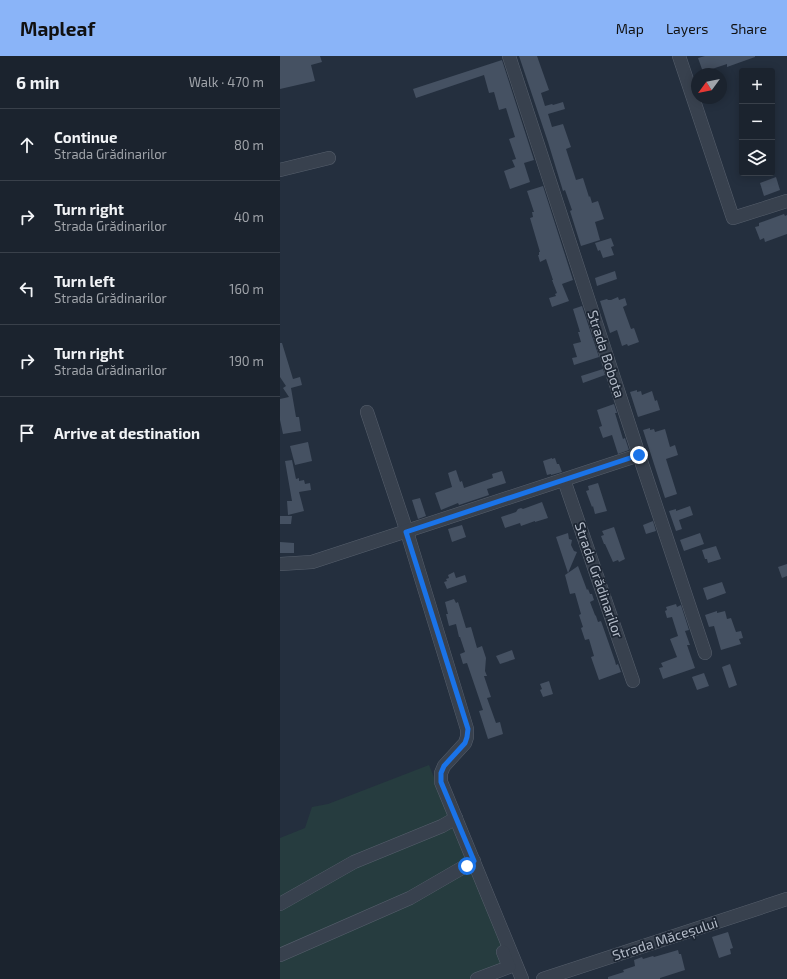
<!DOCTYPE html>
<html lang="en">
<head>
<meta charset="utf-8">
<style>
	body { margin:0; font-family:"Exo 2",sans-serif; background:#282f3a; color:#f1f3f6 }
	.controls { position:absolute; right:12px; top:12px; display:grid; overflow:hidden; border-radius:4px; box-shadow:0 2px 10px #0003 }
	.controls button { width:36px; height:36px; display:grid; place-items:center; padding:0; border:0; border-bottom:1px solid #39404a; background:#1b232e; color:#f1f3f6; font:20px sans-serif }
	.compass { position:absolute; left:411px; top:12px; width:36px; height:36px; border-radius:50%; background:#1b232e; box-shadow:0 2px 10px #0003; rotate:237deg }
	.stop { position:absolute; width:12px; height:12px; margin:-9px; border:3px solid #1a73e8; border-radius:50%; background:#fff }
	.stop.end { background:#1a73e8; border-color:#fff; box-shadow:0 1px 4px #0008 }
	.list { margin:0; padding:0; list-style:none }
	h2 { display:flex; justify-content:space-between; align-items:center; height:52px; margin:0; padding:0 16px; font-size:17px }
	h2 small { font-size:13px; font-weight:400; color:#a0a4aa }
	.list li { display:grid; grid-template-columns:26px 1fr auto; gap:12px; align-items:center; box-sizing:border-box; height:72px; padding:0 16px; border-top:1px solid #39404a }
	.list b { display:block; font-size:15px; white-space:nowrap }
	.list p { margin:0; font-size:13px; white-space:nowrap; color:#a0a4aa }
	.list em { font-size:13px; font-style:normal; color:#a0a4aa }
	.icon { flex:none; width:22px; height:22px; fill:none; stroke:currentColor; stroke-width:2; stroke-linecap:round; stroke-linejoin:round }
	.map { position:relative; flex:none; width:507px; height:923px; overflow:hidden }
	header { display:flex; align-items:center; gap:24px; box-sizing:border-box; height:56px; padding:0 20px; background:#8ab4f8; color:#111 }
	header strong { font-size:19px }
	nav { display:flex; gap:22px; margin-inline-start:auto; font-size:14px }
	main { display:flex }
	aside { flex:1; background:#1b232e }
	.map>svg:first-child { display:block }
	.green { fill:#263c3f }
	.building { fill:#455162 }
	.lines { fill:none; stroke-linecap:round; stroke-linejoin:round }
	.minor-casing { stroke:#565f6c; stroke-width:14 }
	.minor { stroke:#38414e; stroke-width:13 }
	.route { stroke:#1a73e8; stroke-width:5 }
	.labels { text-anchor:middle; stroke-width:3.5; stroke-linejoin:round; paint-order:stroke }
	.street-label { font-size:14px; fill:#b4bcc9; stroke:#1d2633 }
</style>
</head>
<body>
<header>
<strong>Mapleaf</strong>
<nav><a>Map</a><a>Layers</a><a>Share</a></nav>
</header>
<main>
<aside>
<h2>6 min<small>Walk · 470 m</small></h2>
<ul class="list">
<li><svg class="icon" aria-label="ahead" viewBox="0 0 24 24"><path d="M12 20V5M6 11l6-6 6 6"/></svg><div><b>Continue</b><p>Strada Grădinarilor</p></div><em>80 m</em></li>
<li><svg class="icon" aria-label="right" viewBox="0 0 24 24"><path d="M7 20v-9h11M14 6l5 5-5 5"/></svg><div><b>Turn right</b><p>Strada Grădinarilor</p></div><em>40 m</em></li>
<li><svg class="icon" aria-label="left" viewBox="0 0 24 24"><path d="M17 20v-9H6M10 6l-5 5 5 5"/></svg><div><b>Turn left</b><p>Strada Grădinarilor</p></div><em>160 m</em></li>
<li><svg class="icon" aria-label="right" viewBox="0 0 24 24"><path d="M7 20v-9h11M14 6l5 5-5 5"/></svg><div><b>Turn right</b><p>Strada Grădinarilor</p></div><em>190 m</em></li>
<li><svg class="icon" aria-label="arrive" viewBox="0 0 24 24"><path d="M6 21V4h12l-3 4 3 4H6"/></svg><div><b>Arrive at destination</b></div></li>
</ul>
</aside>
<div class="map">
<svg width="507" height="923" viewBox="0 0 507 923">
	<rect width="100%" height="100%" fill="#242f3e"/>
	<!-- green -->
	<polygon class="green" points="149,709 233,914 209,923 0,923 0,782 25,772 32,751 48,748"/>
	<!-- building -->
	<g class="building">
		<polygon points="0,0 40,0 42,6 31,9 35,25 0,33"/>
		<polygon points="239,0 257,0 269,34 261,37 265,50 272,48 273,49 283,46 285,53 268,58 272,71 283,68 291,91 286,93 296,124 303,122 309,141 310,140 312,147 318,145 324,163 315,166 320,184 301,190 290,155 292,154 285,134 283,135 268,86"/>
		<polygon points="425,0 475,0 475,1 447,11 447,8 423,16 418,2"/>
		<polygon points="222,4 254,104 244,107 250,126 230,133 224,115 235,111 232,104 236,103 229,83 235,81 226,52 219,54 214,36 209,37 204,19 136,42 133,33"/>
		<polygon points="496,121 500,134 484,140 480,127"/>
		<polygon points="263,130 293,224 282,228 289,245 272,251 269,242 276,240 275,238 277,237 272,224 273,224 266,203 260,206 258,199 259,199 259,196 260,196 250,162 253,161 252,156 254,156 247,135"/>
		<polygon points="504,158 505,160 507,159 507,178 485,186 484,182 480,184 475,171 479,170 479,167"/>
		<polygon points="331,182 334,190 331,191 334,199 323,202 320,194 318,195 315,187"/>
		<polygon points="335,215 337,223 317,230 315,222"/>
		<polygon points="338,241 339,244 345,242 347,249 343,251 351,273 354,272 359,286 348,290 347,288 342,290 337,274 330,277 320,245 327,243 328,244 331,244"/>
		<polygon points="302,250 319,301 294,309 292,302 297,301 293,288 301,286 298,276 300,276 293,253"/>
		<polygon points="0,287 2,287 13,323 20,321 22,329 11,332 16,361 19,361 21,375 3,378 0,364 0,343 9,341 3,332 6,330 0,321"/>
		<polygon points="323,313 325,319 303,327 301,320"/>
		<polygon points="357,334 357,336 361,335 362,339 372,335 375,345 377,344 380,354 358,361 350,336"/>
		<polygon points="334,348 337,357 335,357 343,383 345,382 349,394 338,398 332,379 323,382 319,371 322,370 317,354"/>
		<polygon points="370,372 370,374 374,373 375,376 385,373 390,391 395,389 398,399 386,403 397,438 385,442 363,374"/>
		<polygon points="28,386 32,405 15,409 10,390"/>
		<polygon points="272,402 272,403 275,402 277,408 279,408 282,416 271,419 271,418 267,419 263,405"/>
		<polygon points="12,404 16,423 19,422 19,425 24,424 25,428 30,427 31,434 19,436 24,455 8,459 7,445 12,445 5,405"/>
		<polygon points="176,414 180,426 182,425 184,432 213,422 212,418 222,415 226,427 207,433 209,439 179,449 178,447 161,454 155,437 172,431 168,417"/>
		<polygon points="318,427 327,455 315,458 313,450 312,451 306,435 309,434 308,430"/>
		<polygon points="140,442 146,460 138,463 132,444"/>
		<polygon points="262,446 268,462 255,466 255,465 241,470 240,467 225,472 221,461 236,456 238,453 241,452 243,453"/>
		<polygon points="410,450 413,459 399,464 402,473 396,475 389,455 396,453 396,455"/>
		<polygon points="0,460 12,460 11,468 0,468"/>
		<polygon points="373,465 376,475 366,478 363,469"/>
		<polygon points="182,469 186,481 172,486 168,473"/>
		<polygon points="334,471 345,503 339,506 338,504 333,506 325,488 324,488 321,480 324,479 322,475"/>
		<polygon points="288,477 289,483 292,484 291,489 294,495 297,496 288,517 276,481"/>
		<polygon points="420,477 424,488 404,495 400,484"/>
		<polygon points="0,486 14,487 14,497 0,497"/>
		<polygon points="436,490 441,503 428,507 427,503 425,503 422,494"/>
		<polygon points="507,508 507,520 502,522 498,511"/>
		<polygon points="298,510 307,534 308,533 310,538 312,538 314,544 310,546 315,559 316,560 318,566 321,565 335,605 336,609 338,608 341,616 319,624 311,601 314,600 309,583 305,584 301,572 303,571 299,559 301,558 295,537 290,538 285,519"/>
		<polygon points="174,516 176,522 185,519 187,526 167,533 164,526 167,525 166,523 169,522 168,519"/>
		<polygon points="442,526 446,537 427,544 423,532"/>
		<polygon points="174,543 176,547 178,546 186,572 191,571 197,592 202,590 206,602 205,615 207,620 204,620 211,641 207,642 216,667 220,666 223,678 208,683 199,655 203,654 187,607 183,608 180,598 185,596 180,581 179,581 176,568 169,570 166,558 168,558 165,546"/>
		<polygon points="396,548 397,551 401,549 409,574 405,575 410,589 407,589 415,612 383,623 379,612 383,611 381,607 397,601 390,583 398,580 392,561 387,562 385,555 387,554 386,551"/>
		<polygon points="437,555 437,557 445,555 447,563 451,562 456,576 461,575 463,582 459,583 461,588 441,594 434,570 429,571 425,559"/>
		<polygon points="232,594 235,603 220,608 216,600"/>
		<polygon points="450,608 457,629 449,632 442,611"/>
		<polygon points="424,617 429,630 417,634 412,621"/>
		<polygon points="269,625 273,638 263,641 260,634 262,633 260,628"/>
		<polygon points="448,876 453,892 450,893 451,898 439,902 432,881"/>
		<polygon points="398,894 399,898 401,898 405,914 380,922 380,923 328,923 328,921 344,916 343,914 355,910 354,904 362,901 363,903 373,900 374,901"/>
	</g>
	<g class="lines">
		<defs>
			<g id="minor">
				<polyline points="229,0 359,399 425,597"/>
				<polyline points="399,0 453,162 507,145"/>
				<polyline points="0,114 49,102"/>
				<polyline points="87,356 127,476 187,673 187,681 185,687 164,710 161,717 161,726 242,923"/>
				<polyline points="284,424 353,625"/>
				<polyline points="0,508 32,506 359,399"/>
				<polyline points="0,848 74,806 162,770 176,762"/>
				<polyline points="0,899 130,842 194,805"/>
				<polyline points="197,923 229,911 223,896"/>
				<polyline points="263,923 507,843"/>
			</g>
		</defs>
		<!-- minor casing -->
		<use href="#minor" class="minor-casing"/>
		<!-- minor -->
		<use href="#minor" class="minor"/>
	</g>
	<g class="lines">
		<!-- route -->
		<polyline class="route" points="187,810 194,805 161,726 161,717 164,710 185,687 187,681 188,673 126,476 359,399"/>
	</g>
	<g class="labels">
		<!-- street labels -->
		<g class="street-label">
			<text transform="translate(326 298) rotate(72)" y="5">Strada Bobota</text>
			<text transform="translate(319 524) rotate(71)" y="5">Strada Grădinarilor</text>
			<text transform="translate(385 883) rotate(-18)" y="5">Strada Măceșului</text>
		</g>
	</g>
</svg>
<div class="controls">
<button>+</button>
<button>−</button>
<button><svg class="icon" aria-label="layers" viewBox="0 0 24 24"><path d="M12 4l9 5-9 5-9-5zM3 14l9 5 9-5"/></svg></button>
</div>
<svg class="compass" viewBox="-18 -18 36 36"><path d="M0-13l5 13h-10z" fill="#e53935"/><path d="M0 13l5-13h-10z" fill="#a0a4aa"/></svg>
<div class="stop" style="left:187px;top:810px"></div>
<div class="stop end" style="left:359px;top:399px"></div>
</div>
</main>
</body>
</html>
